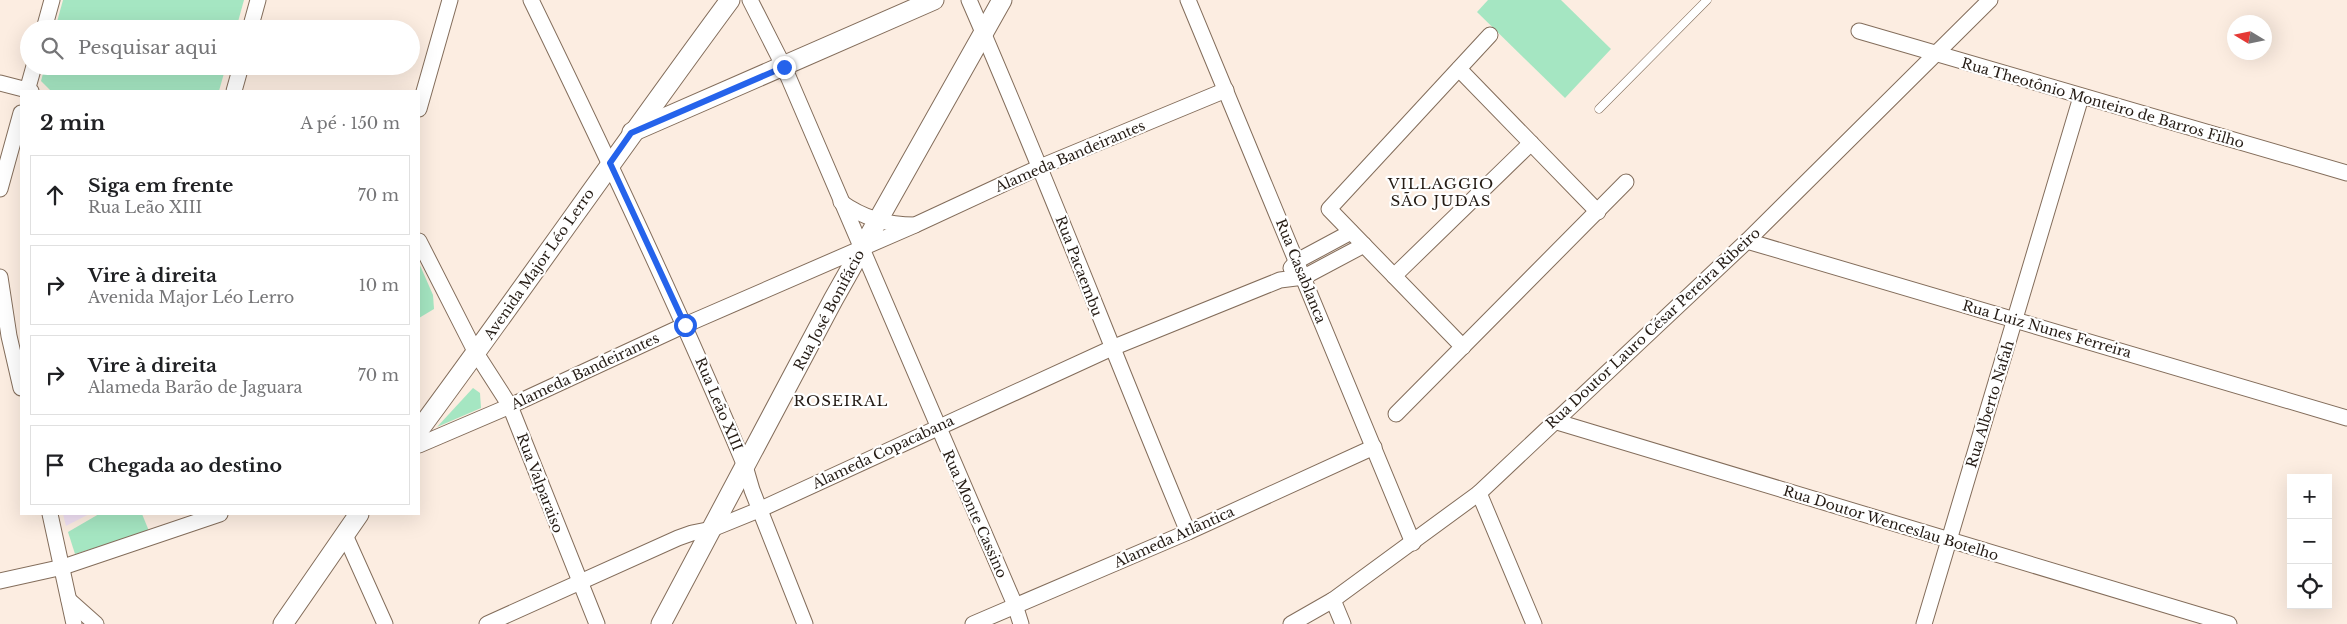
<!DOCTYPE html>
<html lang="pt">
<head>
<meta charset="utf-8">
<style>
	body { margin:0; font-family:"Libre Baskerville",serif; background:#f6f6f6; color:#202124 }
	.controls { position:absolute; right:15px; bottom:15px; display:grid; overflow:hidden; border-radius:0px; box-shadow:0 5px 20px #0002 }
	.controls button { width:45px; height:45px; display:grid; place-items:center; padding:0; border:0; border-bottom:1px solid #e0e0e0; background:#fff; color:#202124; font:25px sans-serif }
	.compass { position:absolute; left:2227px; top:15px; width:45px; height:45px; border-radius:50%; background:#fff; box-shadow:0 5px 20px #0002; rotate:280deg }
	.stop { position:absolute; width:15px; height:15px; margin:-11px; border:4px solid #2563eb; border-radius:50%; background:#fff }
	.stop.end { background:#2563eb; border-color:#fff; box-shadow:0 1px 5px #0008 }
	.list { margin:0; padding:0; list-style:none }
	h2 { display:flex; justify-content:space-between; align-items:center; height:65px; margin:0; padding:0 20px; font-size:21px }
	h2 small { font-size:16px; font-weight:400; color:#757577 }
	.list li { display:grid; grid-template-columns:32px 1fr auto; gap:15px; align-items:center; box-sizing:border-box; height:80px; margin:0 10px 10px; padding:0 10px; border:1px solid #e0e0e0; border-radius:0px }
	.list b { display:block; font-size:19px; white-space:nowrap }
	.list p { margin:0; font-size:16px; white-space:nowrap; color:#757577 }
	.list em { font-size:16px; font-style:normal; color:#757577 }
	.icon { flex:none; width:28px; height:28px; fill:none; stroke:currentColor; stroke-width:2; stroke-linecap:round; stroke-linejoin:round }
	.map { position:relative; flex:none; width:2347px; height:624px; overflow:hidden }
	.search { position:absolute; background:#fff; box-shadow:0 5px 20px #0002; left:20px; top:20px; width:400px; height:55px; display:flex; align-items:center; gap:12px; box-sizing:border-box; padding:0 18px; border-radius:28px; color:#757577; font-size:19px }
	.panel { position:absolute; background:#fff; box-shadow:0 5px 20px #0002; left:20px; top:90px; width:400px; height:425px; border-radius:0px }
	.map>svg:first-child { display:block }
	.education { fill:#f0e0f3 }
	.green { fill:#a5e6c2 }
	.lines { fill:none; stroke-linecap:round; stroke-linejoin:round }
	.service-casing { stroke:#836d5b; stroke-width:9 }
	.minor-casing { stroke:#836d5b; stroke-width:17 }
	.tertiary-casing { stroke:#836d5b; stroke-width:21 }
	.service { stroke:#fff; stroke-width:8 }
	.minor { stroke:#fff; stroke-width:15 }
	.tertiary { stroke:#fff; stroke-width:19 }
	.route { stroke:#2563eb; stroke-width:6 }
	.labels { text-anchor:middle; stroke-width:4.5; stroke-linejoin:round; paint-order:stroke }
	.street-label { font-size:14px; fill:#251c15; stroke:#fff }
	.neighbourhood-label { font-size:15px; letter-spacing:1px; fill:#251c15; stroke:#fff }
</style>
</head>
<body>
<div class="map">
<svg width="2347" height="624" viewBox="0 0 2347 624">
	<rect width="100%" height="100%" fill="#fcede1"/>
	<!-- education -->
	<polygon class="education" points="63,514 89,514 66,526"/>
	<!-- green -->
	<g class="green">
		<polygon points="63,0 244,0 236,29 55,29"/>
		<polygon points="1488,0 1561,0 1611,49 1565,98 1477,12"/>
		<polygon points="45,66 226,66 219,91 51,91 41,81"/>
		<polygon points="419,263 433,295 434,309 419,318"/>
		<polygon points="473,388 480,393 481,408 437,427"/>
		<polygon points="99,514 142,514 149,531 75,554 68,532"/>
	</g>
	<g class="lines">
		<defs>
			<polyline id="service" points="1599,109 1707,0"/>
			<g id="minor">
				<path d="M531,0C606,154 679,308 745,466L752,490L805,624"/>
				<polyline points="750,0 784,67 1015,605 1021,624"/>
				<path d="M969,0C1046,176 1114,355 1188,532"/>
				<polyline points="1188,0 1413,543"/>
				<polyline points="44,29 52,0"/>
				<polyline points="250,29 258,0"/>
				<polyline points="1859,31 2347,173"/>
				<polyline points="1459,69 1598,212"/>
				<polyline points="0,83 31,91"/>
				<polyline points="27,91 34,66"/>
				<polyline points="234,91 241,66"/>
				<polyline points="419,109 450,0"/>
				<polyline points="0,189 21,113"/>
				<path d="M841,202C863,218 888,225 915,225L1040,167L1226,90"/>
				<polyline points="419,241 476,353 510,406 597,624"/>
				<polyline points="1747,241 2347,418"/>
				<polyline points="1291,268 1297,261 1351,232"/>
				<polyline points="1394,276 1531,143"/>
				<polyline points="0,277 9,336 21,388"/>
				<polyline points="1463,347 1329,209 1490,35"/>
				<polyline points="1396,414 1626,182"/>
				<polyline points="1554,421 2229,624"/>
				<polyline points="419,445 510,406 685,325 915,225"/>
				<polyline points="1479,493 1534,624"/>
				<polyline points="50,514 74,624"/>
				<polyline points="345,535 385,624"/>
				<polyline points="0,581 63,567 220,514"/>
				<polyline points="69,600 96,624"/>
				<polyline points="1333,600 1343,624"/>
				<polyline points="487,624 678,538 692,533 712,529 761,509 1112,348 1280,280 1304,277 1364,245"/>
				<polyline points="973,624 1188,532 1374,447"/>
				<polyline points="1291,624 1333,600 1479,493 1747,241 1990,0"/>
				<polyline points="1924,624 2081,97"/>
			</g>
			<g id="tertiary">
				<polyline points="632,132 934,0"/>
				<path d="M419,430C524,288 625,142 730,0"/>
				<polyline points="283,624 359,514"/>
				<polyline points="661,624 833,300 1002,0"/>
			</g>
		</defs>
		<!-- service casing -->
		<use href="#service" class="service-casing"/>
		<!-- minor casing -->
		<use href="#minor" class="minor-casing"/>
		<!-- tertiary casing -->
		<use href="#tertiary" class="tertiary-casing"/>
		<!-- service -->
		<use href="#service" class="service"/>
		<!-- minor -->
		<use href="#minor" class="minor"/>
		<!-- tertiary -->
		<use href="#tertiary" class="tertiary"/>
	</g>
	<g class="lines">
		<!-- route -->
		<polyline class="route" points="685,325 610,163 631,133 784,67"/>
	</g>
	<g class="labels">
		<!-- street labels -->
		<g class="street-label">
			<text transform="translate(2103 103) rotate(16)" y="5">Rua Theotônio Monteiro de Barros Filho</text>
			<text transform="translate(1070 156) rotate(-23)" y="5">Alameda Bandeirantes</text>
			<text transform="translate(539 264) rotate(-55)" y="5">Avenida Major Léo Lerro</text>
			<text transform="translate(1079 266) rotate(69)" y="5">Rua Pacaembu</text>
			<text transform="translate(1301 271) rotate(68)" y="5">Rua Casablanca</text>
			<text transform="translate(829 310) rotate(-62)" y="5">Rua José Bonifácio</text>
			<text transform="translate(1653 328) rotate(-43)" y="5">Rua Doutor Lauro César Pereira Ribeiro</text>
			<text transform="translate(2047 329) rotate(16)" y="5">Rua Luiz Nunes Ferreira</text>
			<text transform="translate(585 371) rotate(-25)" y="5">Alameda Bandeirantes</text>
			<text transform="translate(719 404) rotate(67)" y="5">Rua Leão XIII</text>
			<text transform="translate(1990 404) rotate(-73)" y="5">Rua Alberto Nafah</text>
			<text transform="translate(883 452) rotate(-25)" y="5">Alameda Copacabana</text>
			<text transform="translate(540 483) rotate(69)" y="5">Rua Valparaiso</text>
			<text transform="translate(975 514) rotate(66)" y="5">Rua Monte Cassino</text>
			<text transform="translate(1891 523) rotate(17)" y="5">Rua Doutor Wenceslau Botelho</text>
			<text transform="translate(1174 537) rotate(-24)" y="5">Alameda Atlântica</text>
		</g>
		<!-- neighbourhood labels -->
		<g class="neighbourhood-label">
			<text x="1441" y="189">VILLAGGIO<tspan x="1441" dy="17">SÃO JUDAS</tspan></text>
			<text x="841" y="406">ROSEIRAL</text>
		</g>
	</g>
</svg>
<div class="controls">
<button>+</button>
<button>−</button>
<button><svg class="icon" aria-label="locate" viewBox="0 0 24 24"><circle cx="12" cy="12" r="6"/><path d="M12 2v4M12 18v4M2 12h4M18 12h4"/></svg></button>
</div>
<svg class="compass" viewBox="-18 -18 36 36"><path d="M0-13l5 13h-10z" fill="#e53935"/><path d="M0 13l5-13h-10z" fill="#757577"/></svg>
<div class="stop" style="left:685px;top:325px"></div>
<div class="stop end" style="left:784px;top:67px"></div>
<div class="search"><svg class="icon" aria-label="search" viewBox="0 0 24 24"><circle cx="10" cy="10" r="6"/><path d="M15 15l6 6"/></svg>Pesquisar aqui</div>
<section class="panel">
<h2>2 min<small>A pé · 150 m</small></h2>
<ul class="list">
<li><svg class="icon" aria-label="ahead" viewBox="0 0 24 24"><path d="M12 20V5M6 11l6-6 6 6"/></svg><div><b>Siga em frente</b><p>Rua Leão XIII</p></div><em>70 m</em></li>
<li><svg class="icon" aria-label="right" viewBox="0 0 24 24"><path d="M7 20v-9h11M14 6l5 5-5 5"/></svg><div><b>Vire à direita</b><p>Avenida Major Léo Lerro</p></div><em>10 m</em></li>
<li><svg class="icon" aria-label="right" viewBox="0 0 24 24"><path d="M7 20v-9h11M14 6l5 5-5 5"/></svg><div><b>Vire à direita</b><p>Alameda Barão de Jaguara</p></div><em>70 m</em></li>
<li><svg class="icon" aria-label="arrive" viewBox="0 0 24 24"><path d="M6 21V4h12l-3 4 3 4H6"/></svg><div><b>Chegada ao destino</b></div></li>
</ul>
</section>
</div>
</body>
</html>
